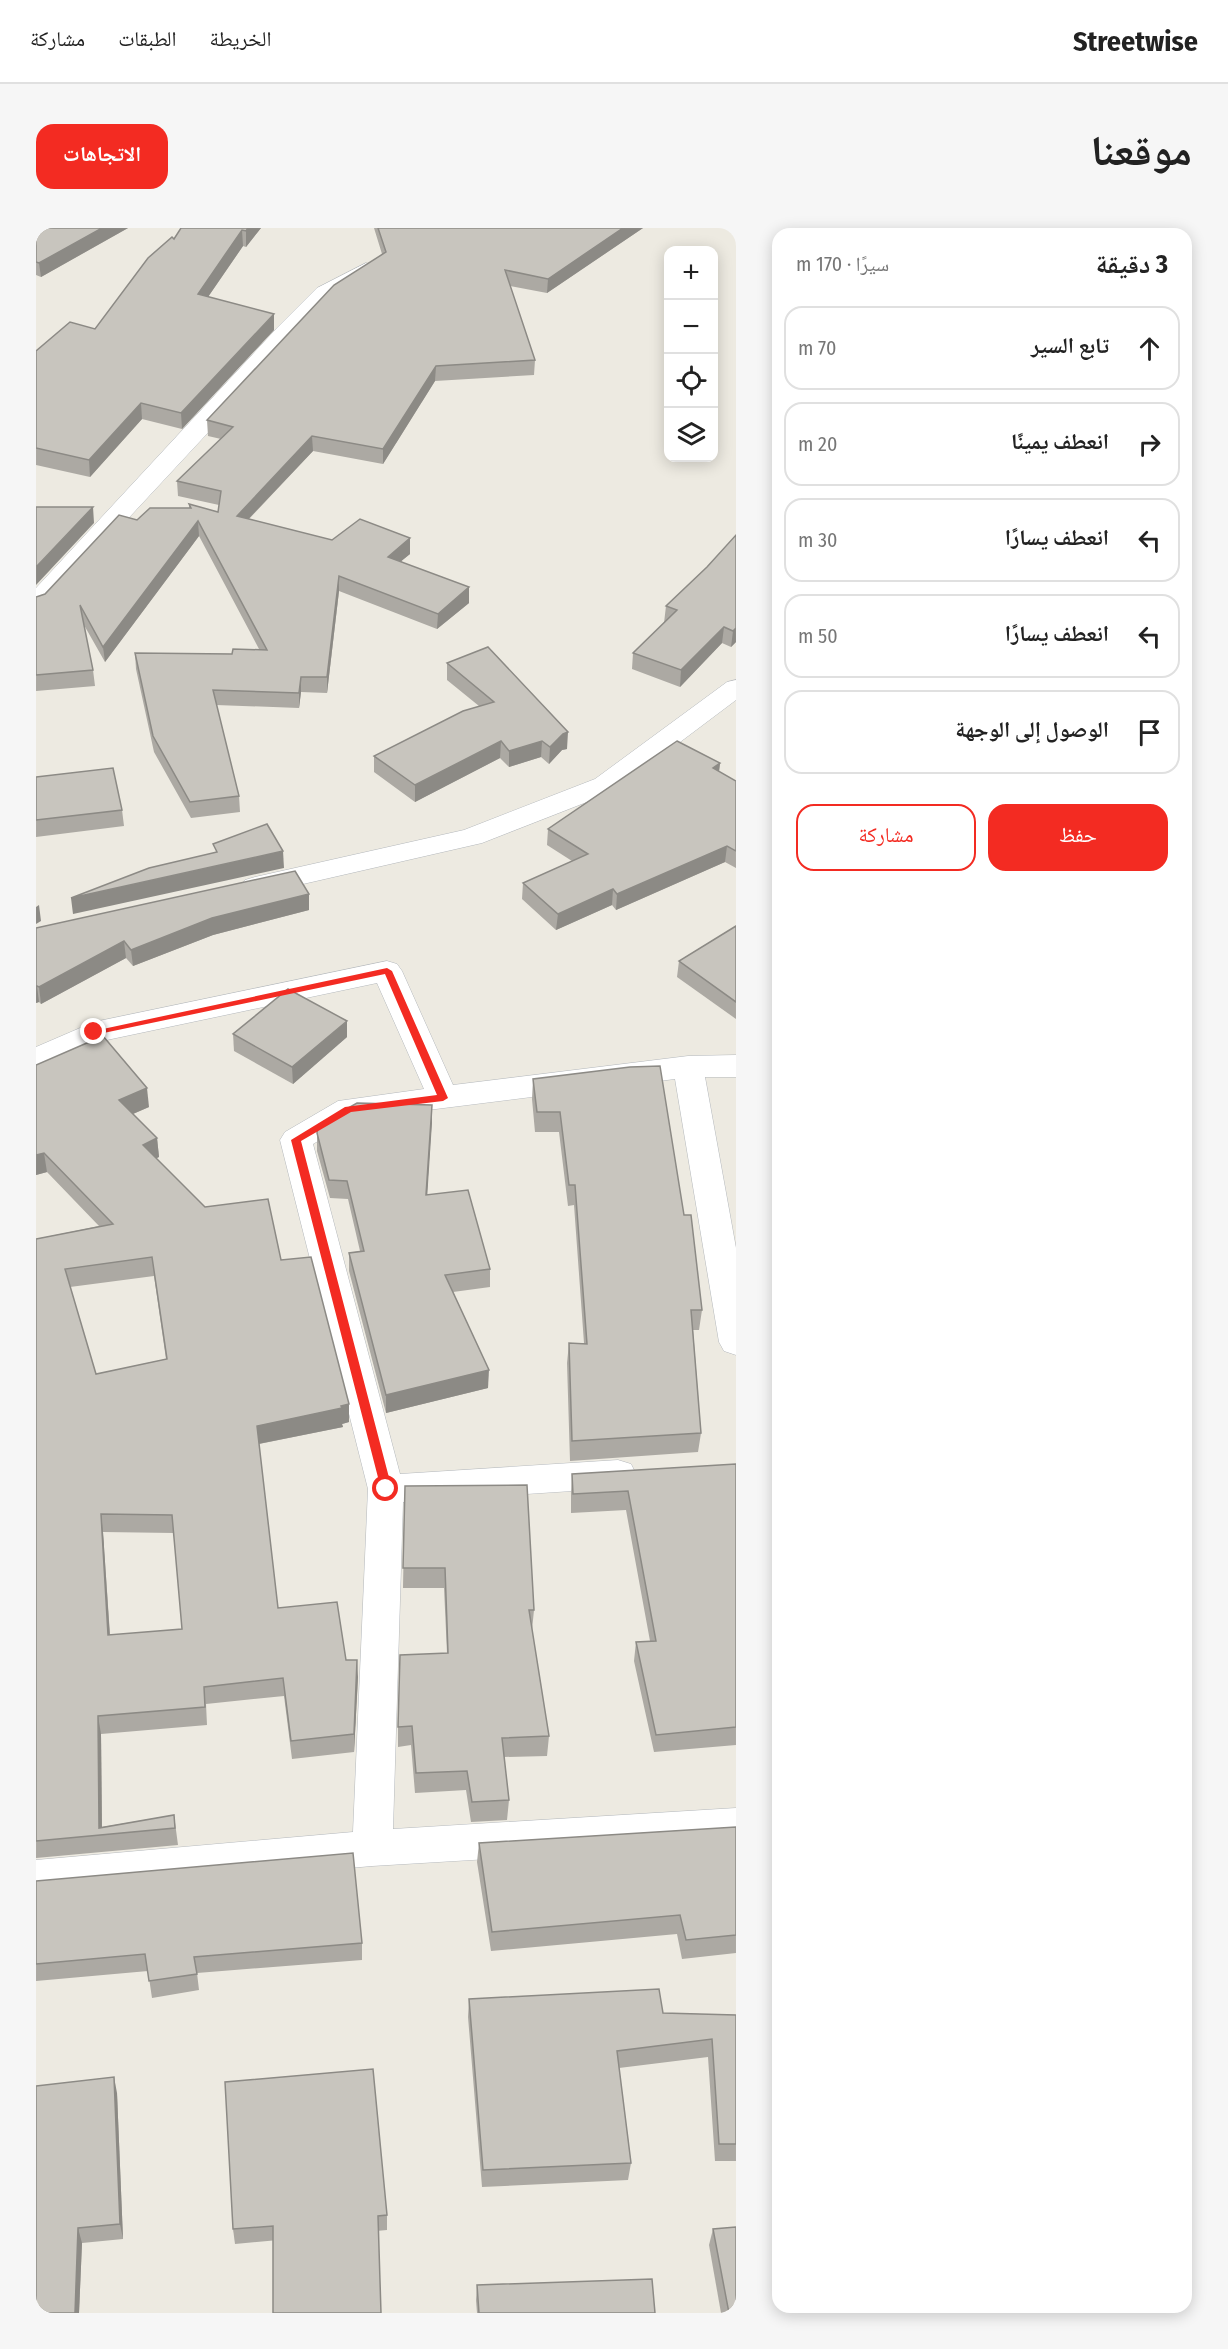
<!DOCTYPE html>
<html lang="ar">
<head>
<meta charset="utf-8">
<style>
	body { margin:0; font-family:"Fira Sans Condensed","Noto Naskh Arabic",sans-serif; background:#f6f6f6; color:#222; direction:rtl }
	.controls { position:absolute; right:18px; top:18px; display:grid; overflow:hidden; border-radius:12px; box-shadow:0 3px 15px #0003 }
	.controls button { width:54px; height:54px; display:grid; place-items:center; padding:0; border:0; border-bottom:2px solid #e0e0e0; background:#fff; color:#222; font:30px sans-serif }
	.stop { position:absolute; width:18px; height:18px; margin:-14px; border:4px solid #f32b22; border-radius:50%; background:#fff }
	.stop.end { background:#f32b22; border-color:#fff; box-shadow:0 2px 6px #0008 }
	.list { margin:0; padding:0; list-style:none }
	h2 { display:flex; justify-content:space-between; align-items:center; height:78px; margin:0; padding:0 24px; font-size:26px }
	h2 small { font-size:20px; font-weight:400; color:#767676 }
	.list li { display:grid; grid-template-columns:39px 1fr auto; gap:18px; align-items:center; box-sizing:border-box; height:84px; margin:0 12px 12px; padding:0 12px; border:2px solid #e0e0e0; border-radius:18px }
	.list b { display:block; font-size:22px; white-space:nowrap }
	.list em { font-size:20px; font-style:normal; color:#767676 }
	.actions { display:flex; gap:12px; padding:18px 24px }
	.actions a { flex:1; padding:14px 0; border:2px solid #f32b22; border-radius:18px; text-align:center; font-size:21px; color:#f32b22 }
	.actions .main { background:#f32b22; color:#fff }
	.icon { flex:none; width:33px; height:33px; fill:none; stroke:currentColor; stroke-width:2; stroke-linecap:round; stroke-linejoin:round }
	.map { position:relative; flex:none; width:700px; height:2085px; overflow:hidden; direction:ltr; border-radius:18px }
	header { display:flex; align-items:center; gap:36px; box-sizing:border-box; height:84px; padding:0 30px; background:#fff; border-bottom:2px solid #e0e0e0 }
	header strong { font-size:28px }
	nav { display:flex; gap:33px; margin-inline-start:auto; font-size:21px }
	.intro { display:flex; align-items:center; justify-content:space-between; box-sizing:border-box; height:144px; padding:0 36px }
	h1 { margin:0; font-size:42px }
	.button { padding:15px 27px; border-radius:18px; background:#f32b22; color:#fff; font-size:21px; font-weight:700 }
	main { display:flex; gap:36px; padding:0 36px }
	aside { flex:1; background:#fff; border-radius:18px; box-shadow:0 3px 15px #0003 }
	.map>svg:first-child { display:block }
	.lines { fill:none; stroke-linecap:round; stroke-linejoin:round }
	.street-casing { stroke:#b4b8bc; stroke-width:1 }
	.street { fill:#fff; fill-rule:evenodd }
	.wall { fill:#aca9a3; fill-rule:evenodd }
	.shaded-wall { fill:#8c8a85 }
	.building { fill:#c8c5be; stroke:#8c8a85; stroke-width:1.5; fill-rule:evenodd }
	.route { fill:#f32b22 }
</style>
</head>
<body>
<header>
<strong>Streetwise</strong>
<nav><a>الخريطة</a><a>الطبقات</a><a>مشاركة</a></nav>
</header>
<div class="intro"><h1>موقعنا</h1><a class="button">الاتجاهات</a></div>
<main>
<aside>
<h2>3 دقيقة<small>سيرًا · 170 m</small></h2>
<ul class="list">
<li><svg class="icon" aria-label="ahead" viewBox="0 0 24 24"><path d="M12 20V5M6 11l6-6 6 6"/></svg><div><b>تابع السير</b></div><em>70 m</em></li>
<li><svg class="icon" aria-label="right" viewBox="0 0 24 24"><path d="M7 20v-9h11M14 6l5 5-5 5"/></svg><div><b>انعطف يمينًا</b></div><em>20 m</em></li>
<li><svg class="icon" aria-label="left" viewBox="0 0 24 24"><path d="M17 20v-9H6M10 6l-5 5 5 5"/></svg><div><b>انعطف يسارًا</b></div><em>30 m</em></li>
<li><svg class="icon" aria-label="left" viewBox="0 0 24 24"><path d="M17 20v-9H6M10 6l-5 5 5 5"/></svg><div><b>انعطف يسارًا</b></div><em>50 m</em></li>
<li><svg class="icon" aria-label="arrive" viewBox="0 0 24 24"><path d="M6 21V4h12l-3 4 3 4H6"/></svg><div><b>الوصول إلى الوجهة</b></div></li>
</ul>
<div class="actions"><a class="main">حفظ</a><a>مشاركة</a></div>
</aside>
<div class="map">
<svg width="700" height="2085" viewBox="0 0 700 2085">
	<rect width="100%" height="100%" fill="#edeae1"/>
	<g class="lines">
		<defs>
			<g id="street">
				<polygon points="330,35 337,37 341,41 337,45 297,70 9,380 0,383 0,360 241,100 281,60"/>
				<polygon points="700,452 700,472 579,563 446,615 219,667 209,664 205,658 209,652 219,649 428,602 559,551 691,454"/>
				<polygon points="351,733 361,736 366,743 417,857 652,828 700,827 700,849 669,849 700,1020 700,1127 688,1123 683,1114 639,851 320,891 277,916 364,1246 582,1232 595,1236 600,1246 595,1256 582,1260 367,1274 357,1601 700,1580 700,1616 336,1638 0,1668 0,1632 317,1604 332,1261 244,912 249,904 302,873 388,861 341,755 66,813 0,841 0,819 58,794"/>
			</g>
		</defs>
		<!-- street casing -->
		<use href="#street" class="street-casing"/>
		<!-- street -->
		<use href="#street" class="street"/>
	</g>
	<!-- wall -->
	<g class="wall">
		<polygon points="0,0 92,0 5,49 0,47"/>
		<polygon points="145,0 225,0 210,19 207,18 172,69 238,102 146,201 106,191 54,249 0,237 0,123 59,101 138,11"/>
		<polygon points="338,0 607,0 511,65 474,58 499,132 498,147 399,153 347,236 277,223 213,291 296,312 374,310 374,326 365,333 433,375 401,401 303,363 291,465 265,464 263,480 180,477 203,568 204,584 155,590 118,524 100,441 99,425 196,426 223,421 163,308 69,434 48,397 57,442 59,458 0,463 0,369 9,366 101,292 153,280 153,276 182,284 183,277 142,268 141,253 185,211 172,208 171,192 346,26"/>
		<polygon points="700,307 700,414 695,419 686,415 644,459 596,441 597,425 628,395 630,378 671,339"/>
		<polygon points="411,435 531,521 526,522 513,536 505,529 473,539 464,530 379,574 338,544 338,528 443,478 411,452"/>
		<polygon points="684,535 683,544 700,553 700,640 689,634 580,682 576,677 520,702 486,671 487,655 536,633 511,617 512,601"/>
		<polygon points="0,549 86,582 88,598 0,609"/>
		<polygon points="273,666 273,682 177,707 97,738 90,730 5,776 3,774 0,775 0,700"/>
		<polygon points="700,698 700,791 641,749 643,733"/>
		<polygon points="197,806 311,809 257,856 198,823"/>
		<path d="M0,837L113,879L97,886L121,910L123,929L120,930L169,979L245,1032L313,1194L306,1196L307,1199L223,1216L242,1380L310,1432L322,1449L318,1524L256,1531L248,1468L170,1476L171,1497L65,1506L66,1599L138,1587L142,1617L0,1630V1011L63,998L11,944L0,947ZM118,1048L130,1131L60,1146L34,1059ZM67,1304L138,1305L146,1401L74,1407Z"/>
		<polygon points="497,851 648,987 666,1082 663,1102 657,1102 665,1205 662,1224 534,1233 531,1135 533,1115 548,1115 538,977 532,978 523,904 499,904 496,871"/>
		<polygon points="396,877 391,967 454,1041 454,1059 417,1064 452,1160 350,1185 313,1043 313,1025 324,1023 312,971 294,970 281,923 281,905"/>
		<polygon points="700,1236 700,1517 618,1524 598,1433 600,1414 614,1413 590,1282 535,1285 535,1265 536,1246"/>
		<polygon points="369,1258 498,1382 496,1402 513,1508 511,1528 468,1529 473,1572 471,1592 435,1594 430,1562 379,1565 375,1517 362,1519 362,1499 411,1425 408,1360 367,1360"/>
		<polygon points="700,1599 700,1725 646,1731 641,1706 455,1723 441,1634 443,1615"/>
		<polygon points="0,1653 326,1715 326,1732 161,1745 163,1762 116,1770 112,1743 0,1753"/>
		<polygon points="433,1771 627,1785 700,1787 700,1933 679,1933 672,1829 583,1840 595,1935 592,1952 446,1959 432,1789"/>
		<polygon points="81,1865 87,2011 46,2015 43,2085 0,2085"/>
		<polygon points="351,1987 351,2002 199,2016 197,2001"/>
		<polygon points="677,2001 700,2085 685,2085 673,2017"/>
		<polygon points="441,2057 619,2085 441,2085 440,2072"/>
	</g>
	<!-- shaded-wall -->
	<g class="shaded-wall">
		<polygon points="66,0 92,0 5,49 3,35"/>
		<polygon points="212,0 225,0 210,19 210,3"/>
		<polygon points="587,0 607,0 511,65 512,51"/>
		<polygon points="206,2 207,18 163,82 162,66"/>
		<polygon points="238,86 238,102 146,201 145,185"/>
		<polygon points="400,138 399,153 347,236 347,221"/>
		<polygon points="105,175 106,191 54,249 53,232"/>
		<polygon points="276,208 277,223 201,303 201,288"/>
		<polygon points="57,279 58,295 0,357 0,339"/>
		<polygon points="162,293 163,308 69,434 67,419"/>
		<polygon points="374,310 374,326 352,344 352,329"/>
		<polygon points="303,348 303,363 291,465 291,449"/>
		<polygon points="433,359 433,375 401,401 402,386"/>
		<polygon points="688,399 686,415 644,459 645,442"/>
		<polygon points="700,400 700,414 695,419 697,403"/>
		<polygon points="265,449 265,464 263,480 263,465"/>
		<polygon points="532,504 531,521 526,522 513,536 514,519 527,506"/>
		<polygon points="465,513 464,530 379,574 379,557"/>
		<polygon points="506,513 505,529 473,539 473,523"/>
		<polygon points="684,535 682,551 677,540"/>
		<polygon points="691,618 689,634 580,682 581,666"/>
		<polygon points="247,623 248,640 37,686 35,670"/>
		<polygon points="577,661 576,677 520,702 522,686"/>
		<polygon points="273,666 273,682 177,707 97,738 95,722 176,690"/>
		<polygon points="3,677 5,693 0,696 0,679"/>
		<polygon points="88,713 90,730 5,776 3,759"/>
		<polygon points="0,758 1,758 3,774 0,775"/>
		<polygon points="311,793 311,809 257,856 256,839"/>
		<polygon points="111,860 113,879 85,891 83,872"/>
		<polygon points="396,877 396,895 390,986 390,967"/>
		<polygon points="121,910 123,929 109,936 107,917"/>
		<polygon points="8,925 11,944 0,947 0,927"/>
		<polygon points="453,1142 452,1160 350,1185 350,1167"/>
		<polygon points="313,1176 313,1194 306,1196 307,1199 222,1216 221,1198"/>
		<polygon points="65,1286 67,1304 75,1425 72,1407"/>
		<polygon points="321,1432 322,1449 318,1524 318,1506"/>
		<polygon points="62,1488 65,1506 66,1607 63,1600"/>
		<polygon points="78,1849 81,1865 87,2011 84,1996"/>
		<polygon points="42,2000 46,2015 43,2085 39,2085"/>
	</g>
	<!-- building -->
	<g class="building">
		<polygon points="0,0 66,0 3,35 0,34"/>
		<polygon points="145,0 212,0 210,3 206,2 162,66 238,86 145,185 105,175 53,232 0,220 0,123 34,94 59,101 112,30 136,9 138,11"/>
		<polygon points="342,0 587,0 512,51 469,42 499,132 400,138 347,221 276,208 201,288 296,312 324,291 374,310 352,329 433,359 402,386 303,348 291,449 265,449 263,465 177,462 203,568 154,574 117,508 99,425 196,426 197,421 231,422 162,293 67,419 44,377 57,442 0,447 0,369 9,366 83,287 101,292 114,280 155,280 153,276 182,284 185,263 141,253 197,199 171,192 298,57 350,24"/>
		<polygon points="0,279 57,279 0,339"/>
		<polygon points="700,307 700,400 697,403 688,399 645,442 597,425 641,382 630,378 671,339"/>
		<polygon points="452,419 532,504 527,506 514,519 506,513 473,523 465,513 379,557 338,528 427,483 458,474 411,435"/>
		<polygon points="641,513 684,535 677,540 700,553 700,623 691,618 581,666 577,661 522,686 487,655 552,626 512,601"/>
		<polygon points="77,540 86,582 0,592 0,549"/>
		<polygon points="231,596 247,623 35,670 113,640 181,624 177,616"/>
		<polygon points="259,643 273,666 176,690 95,722 88,713 3,759 1,758 0,758 0,700"/>
		<polygon points="700,698 700,774 643,733"/>
		<polygon points="252,761 311,793 256,839 197,806"/>
		<path d="M67,808L111,860L83,872L121,910L107,917L169,979L232,971L245,1032L275,1029L313,1176L305,1178L306,1180L221,1198L242,1380L301,1374L310,1432H321L318,1506L255,1513L247,1450L168,1459L169,1479L62,1488L63,1600L138,1587L139,1600L0,1613V1011L77,996L8,925L0,927V837ZM116,1029L131,1131L60,1146L29,1041ZM65,1286L136,1287L146,1401L72,1407Z"/>
		<polygon points="624,838 648,987 655,987 666,1082 655,1082 665,1205 536,1213 533,1115 551,1116 539,957 533,957 524,884 501,884 497,851 594,839"/>
		<polygon points="321,875 396,877 390,967 432,962 454,1041 409,1047 453,1142 350,1167 313,1025 328,1023 311,953 293,952 281,905 282,897"/>
		<polygon points="700,1236 700,1499 620,1507 600,1414 620,1413 592,1263 537,1266 536,1246"/>
		<polygon points="491,1257 498,1382 493,1382 513,1508 466,1510 473,1572 436,1574 431,1543 380,1545 376,1498 362,1499 364,1427 412,1425 409,1340 367,1340 369,1258"/>
		<polygon points="700,1599 700,1707 650,1712 644,1687 456,1704 443,1615"/>
		<polygon points="317,1625 326,1715 158,1729 161,1746 113,1753 109,1726 0,1736 0,1653"/>
		<polygon points="623,1761 627,1785 700,1787 700,1916 683,1916 676,1811 581,1823 595,1935 447,1942 433,1771"/>
		<polygon points="337,1841 351,1987 342,1988 345,2085 237,2085 237,1998 197,2001 189,1854"/>
		<polygon points="78,1849 84,1996 42,2000 39,2085 0,2085 0,1858"/>
		<polygon points="700,1999 700,2085 693,2085 677,2001"/>
		<polygon points="616,2051 619,2085 443,2085 441,2057"/>
	</g>
	<!-- route -->
	<polygon class="route" points="351,740 356,743 412,870 407,873 315,884 265,913 356,1261 350,1265 345,1261 255,912 309,879 401,867 349,746 58,807 53,804"/>
</svg>
<div class="controls">
<button>+</button>
<button>−</button>
<button><svg class="icon" aria-label="locate" viewBox="0 0 24 24"><circle cx="12" cy="12" r="6"/><path d="M12 2v4M12 18v4M2 12h4M18 12h4"/></svg></button>
<button><svg class="icon" aria-label="layers" viewBox="0 0 24 24"><path d="M12 4l9 5-9 5-9-5zM3 14l9 5 9-5"/></svg></button>
</div>
<div class="stop" style="left:350px;top:1261px"></div>
<div class="stop end" style="left:58px;top:804px"></div>
</div>
</main>
</body>
</html>
